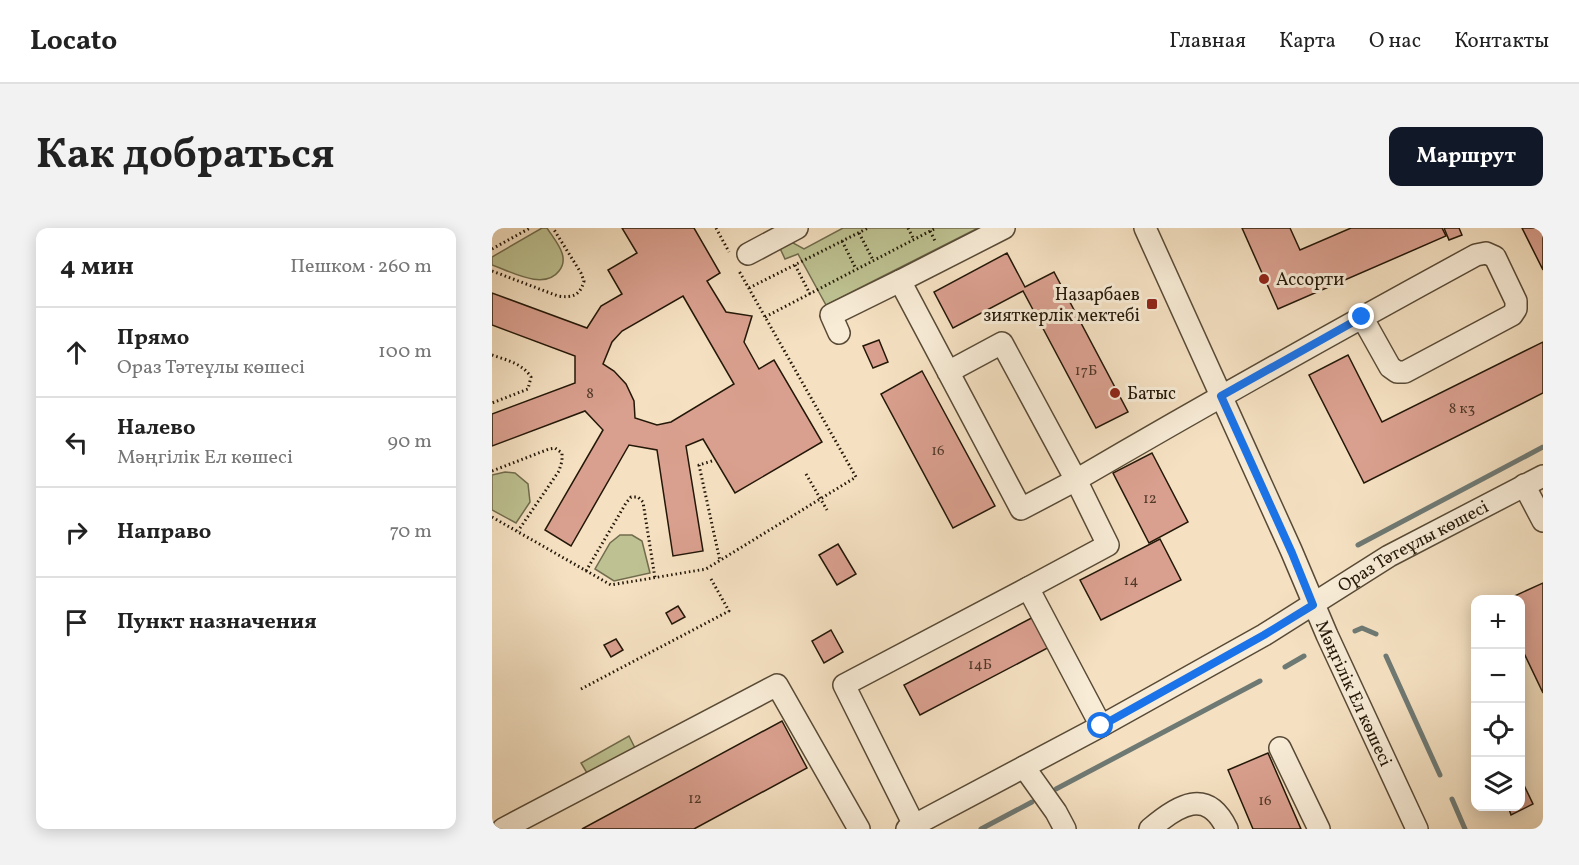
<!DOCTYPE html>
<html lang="ru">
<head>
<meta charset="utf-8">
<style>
	body { margin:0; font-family:Vollkorn,serif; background:#f2f2f2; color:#222 }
	.controls { position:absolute; right:18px; bottom:18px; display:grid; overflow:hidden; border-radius:12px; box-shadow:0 3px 15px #0003 }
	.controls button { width:54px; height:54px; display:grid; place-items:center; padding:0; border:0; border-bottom:2px solid #e0e0e0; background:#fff; color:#222; font:30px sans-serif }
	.stop { position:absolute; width:18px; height:18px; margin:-14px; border:4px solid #1a73e8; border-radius:50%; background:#fff }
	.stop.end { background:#1a73e8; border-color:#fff; box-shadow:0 2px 6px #0008 }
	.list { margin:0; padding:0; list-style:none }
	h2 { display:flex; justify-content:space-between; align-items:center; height:78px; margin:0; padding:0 24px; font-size:26px }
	h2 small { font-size:20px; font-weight:400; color:#767676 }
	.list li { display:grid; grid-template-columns:39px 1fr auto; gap:18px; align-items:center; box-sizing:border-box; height:90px; padding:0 24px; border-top:2px solid #e0e0e0 }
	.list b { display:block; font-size:22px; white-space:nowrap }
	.list p { margin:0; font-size:20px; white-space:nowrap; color:#767676 }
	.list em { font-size:20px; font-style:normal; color:#767676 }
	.icon { flex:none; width:33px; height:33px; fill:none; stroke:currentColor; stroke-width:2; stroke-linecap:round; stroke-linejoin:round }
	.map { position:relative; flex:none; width:1051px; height:601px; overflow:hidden; border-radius:12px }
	header { display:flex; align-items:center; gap:36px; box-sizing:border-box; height:84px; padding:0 30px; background:#fff; border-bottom:2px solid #e0e0e0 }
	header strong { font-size:28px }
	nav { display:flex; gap:33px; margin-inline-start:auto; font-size:21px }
	.intro { display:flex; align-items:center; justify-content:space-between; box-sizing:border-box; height:144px; padding:0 36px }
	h1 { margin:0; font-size:42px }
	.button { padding:15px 27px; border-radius:12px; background:#111827; color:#fff; font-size:21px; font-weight:700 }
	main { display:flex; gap:36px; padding:0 36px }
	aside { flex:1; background:#fff; border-radius:12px; box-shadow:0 3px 15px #0003 }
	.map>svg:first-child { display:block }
	.green { fill:#bec292; stroke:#706c4d; stroke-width:1.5 }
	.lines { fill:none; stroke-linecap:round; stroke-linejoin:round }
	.stream { stroke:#6e7974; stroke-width:5 }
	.building { fill:#daa08f; stroke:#231708; stroke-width:1.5; fill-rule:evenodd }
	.minor-casing { stroke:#584a36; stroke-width:24 }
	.path { stroke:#231708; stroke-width:3; stroke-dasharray:1.5 3; stroke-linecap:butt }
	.minor { stroke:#f8ecd7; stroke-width:21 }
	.route { stroke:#1a73e8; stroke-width:8 }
	.poi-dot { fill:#8f2418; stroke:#f8ecd7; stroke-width:2 }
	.labels { text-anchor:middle; stroke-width:6; stroke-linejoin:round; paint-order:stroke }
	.number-label { font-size:15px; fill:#51392a }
	.poi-label { font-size:18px; fill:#231708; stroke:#f8ecd7; text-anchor:start }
	.street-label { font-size:18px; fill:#231708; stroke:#f8ecd7 }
</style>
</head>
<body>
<header>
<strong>Locato</strong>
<nav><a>Главная</a><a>Карта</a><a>О нас</a><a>Контакты</a></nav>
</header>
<div class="intro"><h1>Как добраться</h1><a class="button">Маршрут</a></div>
<main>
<aside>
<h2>4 мин<small>Пешком · 260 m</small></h2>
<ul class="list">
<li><svg class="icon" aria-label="ahead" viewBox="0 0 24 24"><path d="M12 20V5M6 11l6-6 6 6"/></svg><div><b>Прямо</b><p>Ораз Тәтеұлы көшесі</p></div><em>100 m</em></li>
<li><svg class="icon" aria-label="left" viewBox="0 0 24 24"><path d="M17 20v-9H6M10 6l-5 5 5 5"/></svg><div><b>Налево</b><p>Мәңгілік Ел көшесі</p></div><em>90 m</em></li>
<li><svg class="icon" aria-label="right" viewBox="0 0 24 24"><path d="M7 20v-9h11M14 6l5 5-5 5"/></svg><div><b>Направо</b></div><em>70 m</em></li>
<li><svg class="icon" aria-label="arrive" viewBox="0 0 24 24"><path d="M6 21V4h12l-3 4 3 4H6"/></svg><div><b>Пункт назначения</b></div></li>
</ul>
</aside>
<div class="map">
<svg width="1051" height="601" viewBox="0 0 1051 601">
	<rect width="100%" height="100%" fill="#f5e1c2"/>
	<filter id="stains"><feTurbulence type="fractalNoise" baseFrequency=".00333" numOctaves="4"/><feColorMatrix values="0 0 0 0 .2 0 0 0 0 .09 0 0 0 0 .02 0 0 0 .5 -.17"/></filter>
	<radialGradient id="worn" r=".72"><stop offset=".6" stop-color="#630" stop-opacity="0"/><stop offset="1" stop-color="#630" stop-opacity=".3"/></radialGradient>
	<!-- green -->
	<g class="green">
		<path d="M50,0H55C60,8 67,16 70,25C72,31 71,38 67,43C52,63 18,43 0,37V29Z"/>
		<polygon points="351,0 486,0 334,77 306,26 293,31 286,16 294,11 312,21"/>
		<polygon points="13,244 23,245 36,256 38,274 24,295 0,282 0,247"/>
		<polygon points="128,307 140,307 150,313 158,345 122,353 103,341 118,315"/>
		<polygon points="137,508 145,524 98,550 89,535"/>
	</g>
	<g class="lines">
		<!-- stream -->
		<g class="stream">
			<polyline points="866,317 1051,219"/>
			<polyline points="863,403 870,400 884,406"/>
			<polyline points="894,428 948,547"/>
			<polyline points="793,439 812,428"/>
			<polyline points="564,561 768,453"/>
			<polyline points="960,571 973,601"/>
			<polyline points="489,601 540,574"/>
		</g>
	</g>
	<!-- building -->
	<g class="building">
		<path d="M130,0H202L228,45L215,53L234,84L260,88L252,114L267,141L282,132L330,214L243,265L211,211L194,218L211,323L181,328L165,222L137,217L79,318L53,302L111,202L93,183L0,218V186L83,155V128L0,97V65L95,100L109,78L130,66L116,42L145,25ZM191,68L242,156L179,194L165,197L143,190L142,173L134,156L122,143L111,136L120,114L130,103Z"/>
		<polygon points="750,0 798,0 808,22 859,0 950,0 954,8 786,81"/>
		<polygon points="952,0 967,0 970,7 957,12"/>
		<polygon points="1030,0 1051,0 1051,42"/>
		<polygon points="515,25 533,59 562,44 636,184 604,200 531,63 461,100 442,64"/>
		<polygon points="387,112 396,134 381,140 371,118"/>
		<polygon points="1051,114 1051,165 872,255 817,147 856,127 890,194"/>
		<polygon points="430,143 503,278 461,300 389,166"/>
		<polygon points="660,225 696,294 657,315 621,245"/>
		<polygon points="668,311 689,352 609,392 588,352"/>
		<polygon points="346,316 364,346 345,357 327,327"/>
		<polygon points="1051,355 1051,465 1028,417 1028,371 1016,371"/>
		<polygon points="186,378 193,389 180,396 174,385"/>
		<polygon points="549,385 565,415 428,487 412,457"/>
		<polygon points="339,402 351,424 332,435 320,413"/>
		<polygon points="124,411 131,422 119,429 112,417"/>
		<polygon points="290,493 315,540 202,601 90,601"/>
		<polygon points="776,525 809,601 761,601 736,542"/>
		<polygon points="1028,549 1041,576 1019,587 1016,578 1028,578"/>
	</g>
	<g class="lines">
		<defs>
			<g id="minor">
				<path id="s1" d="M653,0L799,322L835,407L925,601"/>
				<polyline points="256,26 305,0"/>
				<polyline points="347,105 339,87 408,53"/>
				<polyline points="456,144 510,115 584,252 529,281 408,53 512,0"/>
				<polyline points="1032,257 1051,293"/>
				<path d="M536,360L616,317L584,252C716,175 850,100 984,27L994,25L1003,29L1024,73V81L1020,87L913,144H905L898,139L870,89"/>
				<polyline points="788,520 827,601"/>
				<polyline points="532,539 564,584 573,601"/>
				<polyline points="422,597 352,457 536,360 609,498"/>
				<polyline points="11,601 285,457 367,601"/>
				<path id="s2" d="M415,601L609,498L772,407L897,328L1051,248"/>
				<path d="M658,601C686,577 715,559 735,601"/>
			</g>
		</defs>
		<!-- minor casing -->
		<use href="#minor" class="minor-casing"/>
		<!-- path -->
		<g class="path">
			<polyline points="224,0 237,24"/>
			<polyline points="416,0 422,12"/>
			<polyline points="438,3 444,15"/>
			<polyline points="367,5 381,32"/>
			<polyline points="350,13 364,41"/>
			<polyline points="0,21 38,0"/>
			<polyline points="303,37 318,66"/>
			<path d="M0,43L66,68C80,70 88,68 92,53L89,45L61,0"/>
			<polyline points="257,60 376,0"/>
			<polyline points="273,89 444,0"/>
			<path d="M0,127C14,132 30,135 39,149L36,161L0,175"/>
			<polyline points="220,233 207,237 228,333"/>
			<polyline points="0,243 57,221 63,220 70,225 70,233 67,243 26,303"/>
			<polyline points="314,246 335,282"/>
			<polyline points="0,289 119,357 214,341 364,249 247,43"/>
			<polyline points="94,343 134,275 139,269 146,269 151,274 163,350"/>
			<polyline points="89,461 237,383 219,351"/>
		</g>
		<!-- minor -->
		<use href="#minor" class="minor"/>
	</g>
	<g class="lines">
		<!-- route -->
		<polyline class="route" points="609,498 772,407 821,377 800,325 729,168 870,89"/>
	</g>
	<!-- markers -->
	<g class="poi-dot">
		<circle cx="772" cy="51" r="6"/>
		<rect x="654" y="70" width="12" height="12" rx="3"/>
		<circle cx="623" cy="165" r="6"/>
	</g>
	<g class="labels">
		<!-- number labels -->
		<g class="number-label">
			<text x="594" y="147">17Б</text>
			<text x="98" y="170">8</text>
			<text x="970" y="185">8 к3</text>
			<text x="446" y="227">16</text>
			<text x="658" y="275">12</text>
			<text x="639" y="357">14</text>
			<text x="488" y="441">14Б</text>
			<text x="203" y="575">12</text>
			<text x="773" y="577">16</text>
		</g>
		<!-- poi labels -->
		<g class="poi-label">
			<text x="784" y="57">Ассорти</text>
			<text x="648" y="72" text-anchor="end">Назарбаев<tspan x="648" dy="21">зияткерлік мектебі</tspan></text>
			<text x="635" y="171">Батыс</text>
		</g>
		<!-- street labels -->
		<g class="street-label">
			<text dy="6" stroke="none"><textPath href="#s2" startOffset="580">Ораз Тәтеұлы көшесі</textPath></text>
			<text dy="6" stroke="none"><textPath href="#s1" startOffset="510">Мәңгілік Ел көшесі</textPath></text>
		</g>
	</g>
	<rect width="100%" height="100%" filter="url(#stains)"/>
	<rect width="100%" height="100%" fill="url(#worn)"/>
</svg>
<div class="controls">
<button>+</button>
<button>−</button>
<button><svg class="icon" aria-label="locate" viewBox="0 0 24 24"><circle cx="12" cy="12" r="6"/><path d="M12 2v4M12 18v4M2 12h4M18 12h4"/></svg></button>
<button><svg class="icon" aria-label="layers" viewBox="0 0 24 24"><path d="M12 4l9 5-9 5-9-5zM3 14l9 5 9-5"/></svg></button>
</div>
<div class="stop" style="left:609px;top:498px"></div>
<div class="stop end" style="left:870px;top:89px"></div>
</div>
</main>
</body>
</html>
